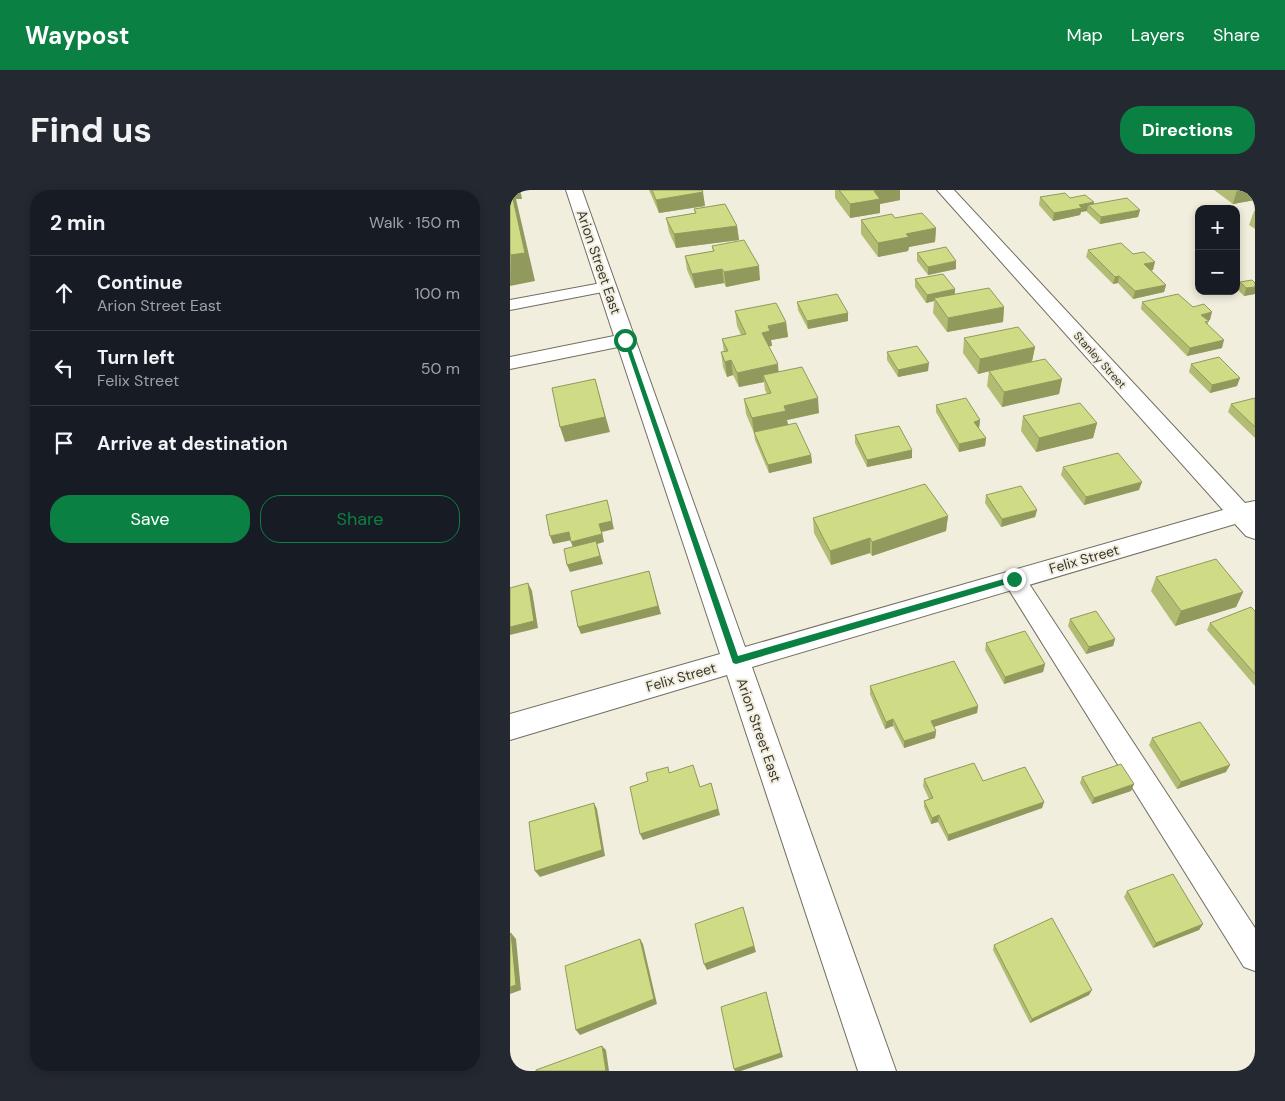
<!DOCTYPE html>
<html lang="en">
<head>
<meta charset="utf-8">
<style>
	body { margin:0; font-family:"DM Sans",sans-serif; background:#242831; color:#f1f3f6 }
	.controls { position:absolute; right:15px; top:15px; display:grid; overflow:hidden; border-radius:10px; box-shadow:0 2px 8px #0003 }
	.controls button { width:45px; height:45px; display:grid; place-items:center; padding:0; border:0; border-bottom:1px solid #363941; background:#171b24; color:#f1f3f6; font:25px sans-serif }
	.stop { position:absolute; width:15px; height:15px; margin:-11px; border:4px solid #0b8043; border-radius:50%; background:#fff }
	.stop.end { background:#0b8043; border-color:#fff; box-shadow:0 1px 5px #0008 }
	.list { margin:0; padding:0; list-style:none }
	h2 { display:flex; justify-content:space-between; align-items:center; height:65px; margin:0; padding:0 20px; font-size:21px }
	h2 small { font-size:16px; font-weight:400; color:#9ea1a6 }
	.list li { display:grid; grid-template-columns:32px 1fr auto; gap:15px; align-items:center; box-sizing:border-box; height:75px; padding:0 20px; border-top:1px solid #363941 }
	.list b { display:block; font-size:19px; white-space:nowrap }
	.list p { margin:0; font-size:16px; white-space:nowrap; color:#9ea1a6 }
	.list em { font-size:16px; font-style:normal; color:#9ea1a6 }
	.actions { display:flex; gap:10px; padding:15px 20px }
	.actions a { flex:1; padding:11px 0; border:1px solid #0b8043; border-radius:20px; text-align:center; font-size:18px; color:#0b8043 }
	.actions .main { background:#0b8043; color:#fff }
	.icon { flex:none; width:28px; height:28px; fill:none; stroke:currentColor; stroke-width:2; stroke-linecap:round; stroke-linejoin:round }
	.map { position:relative; flex:none; width:745px; height:881px; overflow:hidden; border-radius:20px }
	header { display:flex; align-items:center; gap:30px; box-sizing:border-box; height:70px; padding:0 25px; background:#0b8043; color:#fff }
	header strong { font-size:24px }
	nav { display:flex; gap:28px; margin-inline-start:auto; font-size:18px }
	.intro { display:flex; align-items:center; justify-content:space-between; box-sizing:border-box; height:120px; padding:0 30px }
	h1 { margin:0; font-size:35px }
	.button { padding:12px 22px; border-radius:20px; background:#0b8043; color:#fff; font-size:18px; font-weight:700 }
	main { display:flex; gap:30px; padding:0 30px }
	aside { flex:1; background:#171b24; border-radius:20px; box-shadow:0 2px 8px #0003 }
	.map>svg:first-child { display:block }
	.lines { fill:none; stroke-linecap:round; stroke-linejoin:round }
	.lane-casing { stroke:#726e61; stroke-width:2 }
	.street-casing { stroke:#726e61; stroke-width:2 }
	.lane { fill:#fff; fill-rule:evenodd }
	.street { fill:#fff; fill-rule:evenodd }
	.wall { fill:#b2bc72 }
	.shaded-wall { fill:#91995d }
	.building { fill:#cfdb85; stroke:#91995d }
	.route { fill:#0b8043 }
	.labels { text-anchor:middle; stroke-width:4; stroke-linejoin:round; paint-order:stroke }
	.far-street-label { font-size:11px; fill:#36342e; stroke:#f2eede }
	.street-label { font-size:14px; fill:#36342e; stroke:#f2eede }
</style>
</head>
<body>
<header>
<strong>Waypost</strong>
<nav><a>Map</a><a>Layers</a><a>Share</a></nav>
</header>
<div class="intro"><h1>Find us</h1><a class="button">Directions</a></div>
<main>
<aside>
<h2>2 min<small>Walk · 150 m</small></h2>
<ul class="list">
<li><svg class="icon" aria-label="ahead" viewBox="0 0 24 24"><path d="M12 20V5M6 11l6-6 6 6"/></svg><div><b>Continue</b><p>Arion Street East</p></div><em>100 m</em></li>
<li><svg class="icon" aria-label="left" viewBox="0 0 24 24"><path d="M17 20v-9H6M10 6l-5 5 5 5"/></svg><div><b>Turn left</b><p>Felix Street</p></div><em>50 m</em></li>
<li><svg class="icon" aria-label="arrive" viewBox="0 0 24 24"><path d="M6 21V4h12l-3 4 3 4H6"/></svg><div><b>Arrive at destination</b></div></li>
</ul>
<div class="actions"><a class="main">Save</a><a>Share</a></div>
</aside>
<div class="map">
<svg width="745" height="881" viewBox="0 0 745 881">
	<rect width="100%" height="100%" fill="#f2eede"/>
	<g class="lines">
		<defs>
			<g id="lane">
				<polygon points="97,92 105,97 103,100 0,120 0,110"/>
				<polygon points="504,381 512,383 745,738 745,781 734,777 496,395 493,389 496,383"/>
			</g>
			<polygon id="street" points="56,0 72,0 235,457 713,320 427,0 444,0 735,313 745,311 745,349 736,346 725,334 242,477 386,881 348,881 217,485 0,550 0,524 210,464 108,157 0,179 0,167 104,146"/>
		</defs>
		<!-- lane casing -->
		<use href="#lane" class="lane-casing"/>
		<!-- street casing -->
		<use href="#street" class="street-casing"/>
		<!-- lane -->
		<use href="#lane" class="lane"/>
		<!-- street -->
		<use href="#street" class="street"/>
	</g>
	<!-- wall -->
	<g class="wall">
		<polygon points="139,0 192,0 195,16 149,23"/>
		<polygon points="325,0 390,0 390,10 370,14 370,23 340,28 325,8"/>
		<polygon points="704,0 745,0 745,10 723,14"/>
		<polygon points="530,7 560,8 583,14 630,20 628,27 590,34 577,22 577,21 571,22 570,25 543,31 529,15"/>
		<polygon points="184,19 227,36 229,50 166,58 159,42 156,28 185,23"/>
		<polygon points="745,20 745,39 739,35 744,21"/>
		<polygon points="385,28 426,38 425,52 399,57 398,61 368,67 351,44 351,30"/>
		<polygon points="202,56 250,90 216,97 214,93 185,98 177,80 175,66 203,61"/>
		<polygon points="578,60 623,64 643,80 641,80 656,95 654,102 623,109 608,93 603,94 576,67"/>
		<polygon points="407,63 446,79 418,85 407,71"/>
		<polygon points="405,89 445,99 445,104 494,117 493,132 437,142 423,123 424,111 416,113 405,97"/>
		<polygon points="730,92 745,93 745,104 734,106 728,100"/>
		<polygon points="287,112 338,131 298,139 288,120"/>
		<polygon points="632,112 683,117 700,130 698,130 698,135 712,158 677,166 631,119"/>
		<polygon points="225,121 276,132 278,147 261,150 262,156 259,156 269,182 309,223 277,230 278,235 301,265 302,273 259,283 245,250 244,243 236,224 234,209 257,204 255,200 254,192 229,197 223,185 217,187 213,177 211,162 214,162 212,149 231,145 227,136"/>
		<polygon points="454,148 525,157 522,171 552,189 549,204 492,217 477,196 479,181 468,184 453,163"/>
		<polygon points="377,162 418,181 388,187 377,170"/>
		<polygon points="681,174 727,196 700,203 679,182"/>
		<polygon points="745,208 745,248 718,222 721,214"/>
		<polygon points="426,215 470,230 469,238 468,238 476,248 475,256 449,262 426,222"/>
		<polygon points="513,226 587,233 583,248 526,262 511,241"/>
		<polygon points="345,245 402,268 357,277 345,253"/>
		<polygon points="553,277 629,300 574,315 551,285"/>
		<polygon points="476,305 527,320 525,327 491,337 475,313"/>
		<polygon points="438,326 436,341 362,366 360,363 321,375 304,343 303,328"/>
		<polygon points="646,387 733,402 726,417 665,436 641,401"/>
		<polygon points="745,421 745,496 697,440 700,433"/>
		<polygon points="560,429 605,449 603,456 576,464 558,436"/>
		<polygon points="476,453 535,474 533,482 494,494 475,460"/>
		<polygon points="360,496 468,516 467,523 424,537 426,541 425,548 394,558 383,536 375,539 360,504"/>
		<polygon points="642,548 716,582 667,599 639,555"/>
		<polygon points="572,587 624,594 621,601 582,614 570,593"/>
		<polygon points="414,589 473,591 534,612 532,618 438,651 428,632 421,634 414,617 414,611 419,609 413,596"/>
		<polygon points="617,701 693,734 689,740 643,758 614,707"/>
		<polygon points="484,755 579,805 520,833 483,760"/>
	</g>
	<!-- shaded-wall -->
	<g class="shaded-wall">
		<polygon points="1,0 10,0 11,4 12,9 6,9 25,91 0,96"/>
		<polygon points="369,0 390,0 390,10 370,14 370,23 340,28 340,14 364,1"/>
		<polygon points="727,0 745,0 745,10 723,14"/>
		<polygon points="193,2 195,16 149,23 146,10"/>
		<polygon points="584,12 583,19 578,15 577,21 571,22 570,25 543,31 544,23 569,15"/>
		<polygon points="630,20 628,27 590,34 591,27"/>
		<polygon points="227,36 229,50 166,58 164,44"/>
		<polygon points="426,38 425,52 399,57 398,61 368,67 368,53 396,44"/>
		<polygon points="446,71 446,79 418,85 418,77"/>
		<polygon points="645,72 643,80 632,82 634,74"/>
		<polygon points="249,76 250,90 216,97 214,82"/>
		<polygon points="212,79 214,93 185,98 182,84"/>
		<polygon points="609,86 608,93 603,94 605,87"/>
		<polygon points="656,95 654,102 623,109 625,101"/>
		<polygon points="745,97 745,104 734,106 736,98"/>
		<polygon points="445,99 444,107 424,108 424,111 416,113 417,105"/>
		<polygon points="494,117 493,132 437,142 438,128"/>
		<polygon points="702,122 700,130 689,132 691,125"/>
		<polygon points="338,123 338,131 298,139 297,131"/>
		<polygon points="276,132 278,147 261,150 262,156 254,157 252,143 258,136"/>
		<polygon points="714,150 712,158 677,166 680,158"/>
		<polygon points="525,157 522,171 468,184 470,169"/>
		<polygon points="221,170 223,185 217,187 215,172"/>
		<polygon points="419,173 418,181 388,187 388,180"/>
		<polygon points="268,174 269,189 253,185 254,192 229,197 227,183"/>
		<polygon points="730,188 727,196 700,203 702,195"/>
		<polygon points="85,189 100,242 55,252 50,237"/>
		<polygon points="552,189 549,204 492,217 494,202"/>
		<polygon points="308,208 309,223 277,230 278,235 244,243 242,228 274,216"/>
		<polygon points="470,230 469,238 463,239 464,232"/>
		<polygon points="587,233 583,248 526,262 529,248"/>
		<polygon points="476,248 475,256 449,262 449,254"/>
		<polygon points="402,260 402,268 357,277 357,270"/>
		<polygon points="301,265 302,273 259,283 258,275"/>
		<polygon points="632,292 629,300 574,315 576,307"/>
		<polygon points="97,310 104,339 92,342 94,352 87,354 93,374 60,382 57,375 64,360 61,352 89,334"/>
		<polygon points="527,320 525,327 491,337 492,329"/>
		<polygon points="438,326 436,341 362,366 362,352"/>
		<polygon points="59,342 62,350 43,354 40,346"/>
		<polygon points="360,348 360,363 321,375 320,361"/>
		<polygon points="139,381 151,424 71,444 68,437"/>
		<polygon points="18,393 22,401 28,438 0,445 0,437"/>
		<polygon points="733,402 726,417 665,436 671,421"/>
		<polygon points="605,449 603,456 576,464 579,457"/>
		<polygon points="535,474 533,482 494,494 495,487"/>
		<polygon points="468,516 467,523 420,538 421,531"/>
		<polygon points="383,529 383,536 375,539 376,532"/>
		<polygon points="426,541 425,548 394,558 394,551"/>
		<polygon points="720,575 716,582 667,599 671,592"/>
		<polygon points="201,593 210,625 133,650 130,644"/>
		<polygon points="624,594 621,601 582,614 584,608"/>
		<polygon points="534,612 532,618 438,651 438,645"/>
		<polygon points="84,613 87,619 95,666 30,687 25,681"/>
		<polygon points="429,625 428,632 421,634 422,628"/>
		<polygon points="233,717 246,762 197,780 194,774"/>
		<polygon points="693,734 689,740 643,758 646,753"/>
		<polygon points="1,743 6,749 11,800 0,804"/>
		<polygon points="130,749 133,754 147,814 70,845 66,840"/>
		<polygon points="582,800 579,805 520,833 522,829"/>
		<polygon points="256,802 273,867 231,881 225,881 224,879"/>
		<polygon points="92,856 96,860 99,881 96,881"/>
	</g>
	<!-- building -->
	<g class="building">
		<polygon points="0,0 1,0 15,63 0,65"/>
		<polygon points="142,0 192,0 193,2 146,10"/>
		<polygon points="329,0 369,0 364,1 370,9 340,14"/>
		<polygon points="555,3 560,8 575,5 584,12 569,15 572,18 544,23 530,7"/>
		<polygon points="617,8 630,20 591,27 578,15"/>
		<polygon points="215,14 227,36 164,44 156,28 186,23 184,19"/>
		<polygon points="412,23 426,38 396,44 399,47 368,53 351,30 382,24 385,28"/>
		<polygon points="234,50 249,76 214,82 212,79 182,84 175,66 204,61 202,56"/>
		<polygon points="611,53 623,64 634,62 645,72 634,74 656,95 625,101 609,86 605,87 578,60"/>
		<polygon points="436,57 446,71 418,77 407,63"/>
		<polygon points="433,84 445,99 417,105 405,89"/>
		<polygon points="742,90 745,93 745,97 736,98 730,92"/>
		<polygon points="479,98 494,117 438,128 424,108"/>
		<polygon points="327,104 338,123 297,131 287,112"/>
		<polygon points="668,104 683,117 694,114 702,122 691,125 699,131 695,132 714,150 680,158 632,112"/>
		<polygon points="266,113 276,132 258,136 260,141 252,143 268,174 227,183 221,170 215,172 211,162 218,161 212,149 236,144 225,121"/>
		<polygon points="508,137 525,157 470,169 454,148"/>
		<polygon points="407,156 419,173 388,180 377,162"/>
		<polygon points="709,167 730,188 702,195 681,174"/>
		<polygon points="535,169 552,189 494,202 479,181"/>
		<polygon points="292,177 308,208 274,216 276,221 242,228 234,209 261,203 253,185"/>
		<polygon points="85,189 95,227 50,237 42,198"/>
		<polygon points="456,208 470,230 464,232 476,248 449,254 426,215"/>
		<polygon points="745,208 745,237 721,214"/>
		<polygon points="570,213 587,233 529,248 513,226"/>
		<polygon points="286,233 301,265 258,275 244,242"/>
		<polygon points="389,236 402,260 357,270 345,245"/>
		<polygon points="608,263 632,292 576,307 553,277"/>
		<polygon points="415,294 438,326 362,352 360,348 320,361 303,328"/>
		<polygon points="511,296 527,320 492,329 476,305"/>
		<polygon points="97,310 102,331 89,334 92,344 61,352 59,342 40,346 36,325"/>
		<polygon points="86,351 90,366 57,375 54,359"/>
		<polygon points="706,369 733,402 671,421 646,387"/>
		<polygon points="139,381 148,416 68,437 61,401"/>
		<polygon points="18,393 24,431 0,437 0,398"/>
		<polygon points="741,417 745,421 745,484 700,433"/>
		<polygon points="586,421 605,449 579,457 560,429"/>
		<polygon points="515,441 535,474 495,487 476,453"/>
		<polygon points="444,471 468,516 421,531 426,541 394,551 383,529 376,532 360,496"/>
		<polygon points="690,532 720,575 671,592 642,548"/>
		<polygon points="464,573 473,591 515,577 534,612 438,645 429,625 422,628 414,611 423,608 414,589"/>
		<polygon points="611,574 624,594 584,608 572,587"/>
		<polygon points="183,575 190,597 201,593 208,619 130,644 120,597 138,591 136,583 158,577 159,583"/>
		<polygon points="84,613 92,660 25,681 19,632"/>
		<polygon points="663,684 693,734 646,753 617,701"/>
		<polygon points="233,717 244,756 194,774 185,734"/>
		<polygon points="542,728 582,800 522,829 484,755"/>
		<polygon points="1,743 6,795 0,797 0,744"/>
		<polygon points="130,749 144,809 66,840 55,776"/>
		<polygon points="256,802 271,863 224,879 211,817"/>
		<polygon points="92,856 96,881 26,881 26,880"/>
	</g>
	<!-- route -->
	<polygon class="route" points="113,148 118,150 228,466 504,386 507,387 507,391 226,474 223,473"/>
	<g class="labels">
		<!-- far-street labels -->
		<g class="far-street-label">
			<text transform="translate(590 170) rotate(48)" y="4">Stanley Street</text>
		</g>
		<!-- street labels -->
		<g class="street-label">
			<text transform="translate(89 72) rotate(71)" y="5">Arion Street East</text>
			<text transform="translate(574 369) rotate(-16)" y="5">Felix Street</text>
			<text transform="translate(171 487) rotate(-16)" y="5">Felix Street</text>
			<text transform="translate(249 540) rotate(71)" y="5">Arion Street East</text>
		</g>
	</g>
</svg>
<div class="controls">
<button>+</button>
<button>−</button>
</div>
<div class="stop" style="left:115px;top:150px"></div>
<div class="stop end" style="left:504px;top:389px"></div>
</div>
</main>
</body>
</html>
